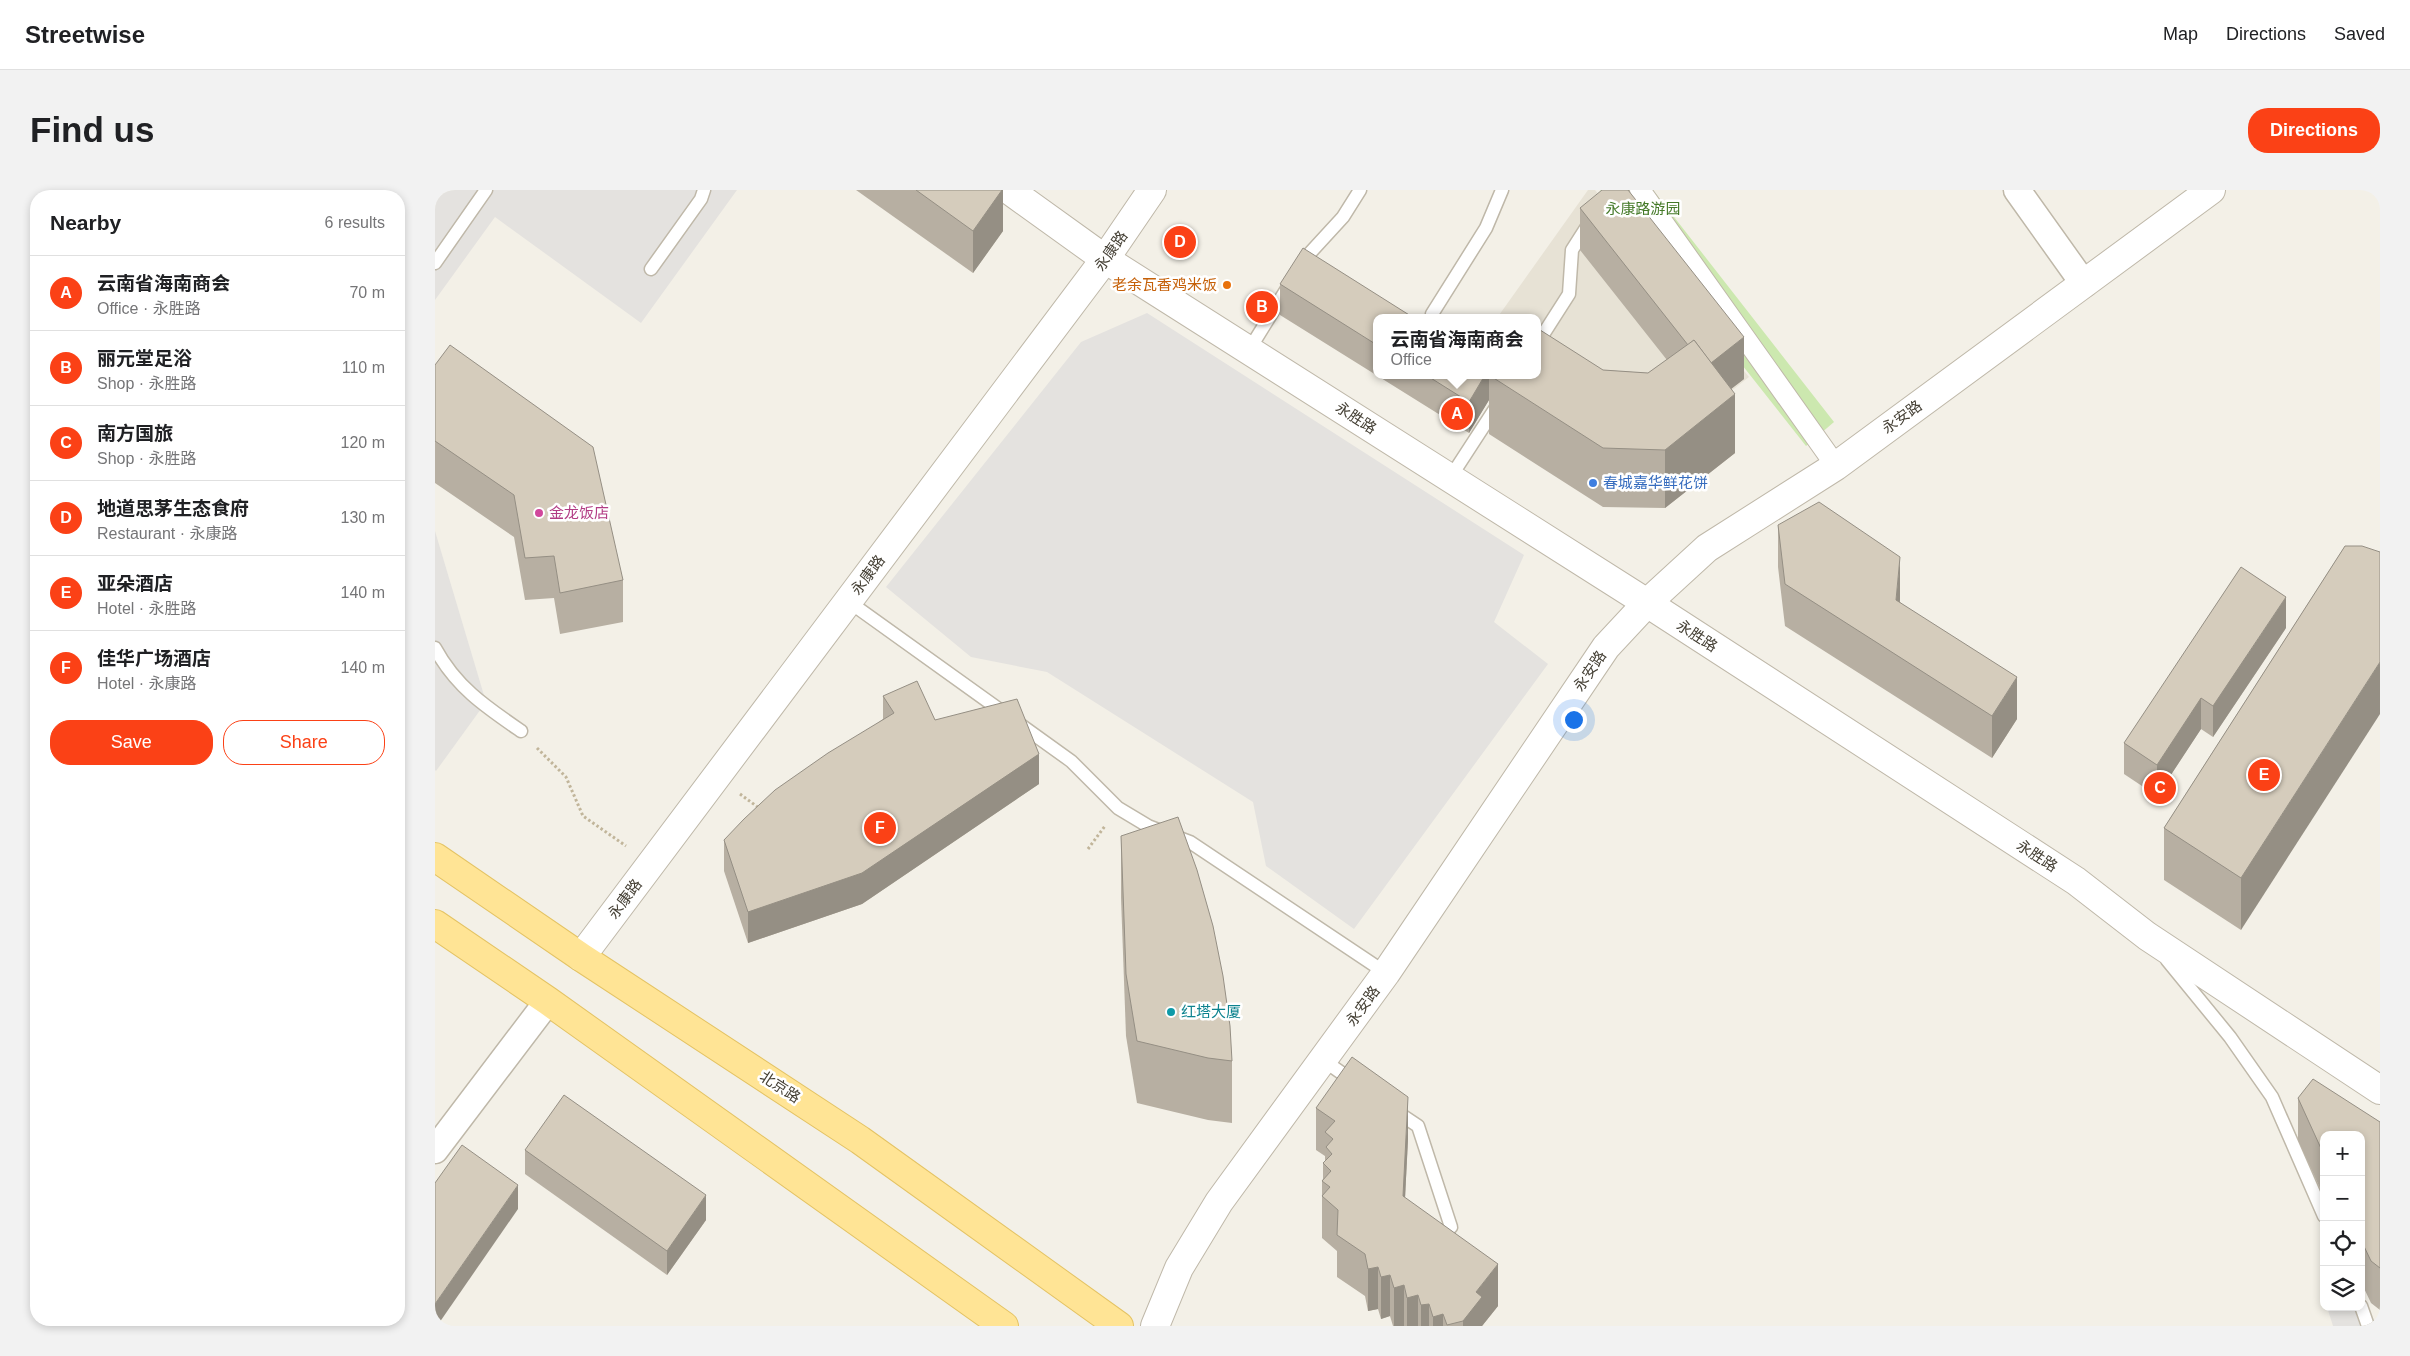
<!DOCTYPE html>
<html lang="en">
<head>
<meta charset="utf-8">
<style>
	body { margin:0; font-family:Helvetica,"Noto Sans SC",sans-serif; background:#f2f2f2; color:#202124 }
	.controls { position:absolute; right:15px; bottom:15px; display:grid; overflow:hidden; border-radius:10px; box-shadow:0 2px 8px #0003 }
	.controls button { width:45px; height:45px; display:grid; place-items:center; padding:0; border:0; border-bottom:1px solid #e0e0e0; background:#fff; color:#202124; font:25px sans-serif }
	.you { position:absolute; left:1138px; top:529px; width:18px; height:18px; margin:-12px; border:4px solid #fff; border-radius:50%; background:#1a73e8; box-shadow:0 0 0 8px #1a73e833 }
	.badge { display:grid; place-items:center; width:32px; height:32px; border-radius:50%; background:#fb4116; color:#fff; font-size:16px; font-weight:700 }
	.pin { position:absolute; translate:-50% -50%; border:2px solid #fff; box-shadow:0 1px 5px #0006 }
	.popup { position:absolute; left:938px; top:124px; width:168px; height:65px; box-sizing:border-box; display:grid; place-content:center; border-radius:10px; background:#fff; filter:drop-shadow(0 1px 4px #0005); font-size:16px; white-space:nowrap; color:#757577 }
	.popup b { font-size:19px; color:#202124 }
	.popup::after { content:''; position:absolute; left:50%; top:100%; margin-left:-10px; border:10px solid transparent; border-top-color:#fff }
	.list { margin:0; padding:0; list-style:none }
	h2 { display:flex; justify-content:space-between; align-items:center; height:65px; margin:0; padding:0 20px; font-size:21px }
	h2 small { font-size:16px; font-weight:400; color:#757577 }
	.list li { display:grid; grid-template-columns:32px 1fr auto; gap:15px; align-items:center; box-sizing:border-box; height:75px; padding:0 20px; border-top:1px solid #e0e0e0 }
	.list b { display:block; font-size:19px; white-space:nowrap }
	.list p { margin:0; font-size:16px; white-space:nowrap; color:#757577 }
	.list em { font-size:16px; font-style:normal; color:#757577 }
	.actions { display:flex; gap:10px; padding:15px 20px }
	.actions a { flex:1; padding:11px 0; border:1px solid #fb4116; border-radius:20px; text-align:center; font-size:18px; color:#fb4116 }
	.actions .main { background:#fb4116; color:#fff }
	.icon { flex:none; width:28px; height:28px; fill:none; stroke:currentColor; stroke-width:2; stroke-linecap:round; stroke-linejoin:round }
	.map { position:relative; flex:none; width:1945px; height:1136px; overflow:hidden; border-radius:20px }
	header { display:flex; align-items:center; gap:30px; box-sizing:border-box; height:70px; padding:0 25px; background:#fff; border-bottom:1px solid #e0e0e0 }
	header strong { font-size:24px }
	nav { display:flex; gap:28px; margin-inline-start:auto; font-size:18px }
	.intro { display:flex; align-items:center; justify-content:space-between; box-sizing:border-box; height:120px; padding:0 30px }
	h1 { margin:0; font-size:35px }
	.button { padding:12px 22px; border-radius:20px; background:#fb4116; color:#fff; font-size:18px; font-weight:700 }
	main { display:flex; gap:30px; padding:0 30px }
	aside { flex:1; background:#fff; border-radius:20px; box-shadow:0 2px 8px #0003 }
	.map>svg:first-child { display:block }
	.residential { fill:#e7e2d5 }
	.green { fill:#cce8af }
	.parking { fill:#e4e2df }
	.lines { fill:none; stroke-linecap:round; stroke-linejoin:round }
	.service-casing { stroke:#bfb8a9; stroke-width:15 }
	.pedestrian-casing { stroke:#bfb8a9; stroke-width:22 }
	.minor-casing { stroke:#bfb8a9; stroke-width:29 }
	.tertiary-casing { stroke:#bfb8a9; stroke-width:30 }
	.primary-casing { stroke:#e4c364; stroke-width:30 }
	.path { stroke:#c1b59a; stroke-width:3; stroke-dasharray:2.5 2.5; stroke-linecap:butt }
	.service { stroke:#fff; stroke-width:12 }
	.pedestrian { stroke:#fff; stroke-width:20 }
	.minor { stroke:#fff; stroke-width:26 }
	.tertiary { stroke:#fff; stroke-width:28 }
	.primary { stroke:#ffe495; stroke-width:28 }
	.wall { fill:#b7afa2 }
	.shaded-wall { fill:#958f84 }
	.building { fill:#d5ccbc; stroke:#958f84 }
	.food-dot { fill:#e8710a; stroke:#fff; stroke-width:2 }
	.shop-dot { fill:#3f7fe0; stroke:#fff; stroke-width:2 }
	.hotel-dot { fill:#d1479c; stroke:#fff; stroke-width:2 }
	.culture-dot { fill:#0f9aa8; stroke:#fff; stroke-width:2 }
	.labels { text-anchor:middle; stroke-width:5; stroke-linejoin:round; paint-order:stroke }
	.park-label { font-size:15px; fill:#447928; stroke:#fff }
	.street-label { font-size:15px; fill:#464136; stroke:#fff }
	.food-label { font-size:15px; fill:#c56008; stroke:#fff; text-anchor:end }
	.shop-label { font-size:15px; fill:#366cbe; stroke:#fff; text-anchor:start }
	.hotel-label { font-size:15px; fill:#b23c85; stroke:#fff; text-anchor:start }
	.culture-label { font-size:15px; fill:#0d838f; stroke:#fff; text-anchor:start }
</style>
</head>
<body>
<header>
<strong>Streetwise</strong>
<nav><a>Map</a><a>Directions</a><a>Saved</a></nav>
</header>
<div class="intro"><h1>Find us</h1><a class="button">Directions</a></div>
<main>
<aside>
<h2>Nearby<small>6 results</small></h2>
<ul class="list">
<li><span class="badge">A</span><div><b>云南省海南商会</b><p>Office · 永胜路</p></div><em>70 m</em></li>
<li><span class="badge">B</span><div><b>丽元堂足浴</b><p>Shop · 永胜路</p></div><em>110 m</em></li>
<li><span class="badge">C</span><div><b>南方国旅</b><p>Shop · 永胜路</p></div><em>120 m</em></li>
<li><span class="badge">D</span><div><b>地道思茅生态食府</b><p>Restaurant · 永康路</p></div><em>130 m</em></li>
<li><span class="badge">E</span><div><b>亚朵酒店</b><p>Hotel · 永胜路</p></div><em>140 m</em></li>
<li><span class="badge">F</span><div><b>佳华广场酒店</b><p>Hotel · 永康路</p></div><em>140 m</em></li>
</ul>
<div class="actions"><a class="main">Save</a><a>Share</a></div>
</aside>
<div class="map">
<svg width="1945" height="1136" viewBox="0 0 1945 1136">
	<rect width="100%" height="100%" fill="#f3f0e7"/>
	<!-- residential -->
	<polygon class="residential" points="1153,0 1160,0 1314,187 1271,221 1102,185 1102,128 1062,128"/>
	<!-- green -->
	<polygon class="green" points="1165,0 1218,0 1399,232 1371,256 1203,43"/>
	<!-- parking -->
	<g class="parking">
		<polygon points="0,0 302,0 206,133 60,27 0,110"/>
		<polygon points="712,123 1089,365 1059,432 1113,474 919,739 831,676 818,612 612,482 536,467 451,397 646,152"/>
		<polygon points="0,341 51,512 1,581 0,580"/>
		<polygon points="1892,1117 1919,1117 1925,1136 1898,1136"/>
	</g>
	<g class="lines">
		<defs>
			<g id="service">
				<polyline points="0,73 51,0"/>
				<polyline points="867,75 874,64 908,27 925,0"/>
				<polyline points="216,79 266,9 269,0"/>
				<polyline points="997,124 1051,38 1067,0"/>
				<polyline points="1102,154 1134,104 1137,60 1153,35"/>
				<polyline points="814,160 853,97"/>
				<polyline points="1015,288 1082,185"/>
				<polyline points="413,411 636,571 683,618 713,636 755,652 951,783"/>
				<path d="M0,458C21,497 51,517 86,541"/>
				<polyline points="1732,770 1795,847 1837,907 1889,1026"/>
				<polyline points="888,870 918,891"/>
				<polyline points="959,920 983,936 1016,1037"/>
				<polyline points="1926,1116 1933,1136"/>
			</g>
			<polyline id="pedestrian" points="1205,0 1401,276"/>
			<g id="minor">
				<polyline points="1582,0 1649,94"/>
				<polyline points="0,960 113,811"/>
			</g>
			<g id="tertiary">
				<polyline points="574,0 670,69 1212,413 1641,691 1712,746 1945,900"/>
				<polyline points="146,767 670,69 717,0"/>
				<polyline points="720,1136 744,1078 784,1012 951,783 1171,457 1212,413 1272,358 1401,276 1776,0"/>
			</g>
			<g id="primary">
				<polyline points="0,667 146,767 425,950 684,1136"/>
				<polyline points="0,734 113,811 569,1136"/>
			</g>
		</defs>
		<!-- service casing -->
		<use href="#service" class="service-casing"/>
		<!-- pedestrian casing -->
		<use href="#pedestrian" class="pedestrian-casing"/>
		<!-- minor casing -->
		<use href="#minor" class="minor-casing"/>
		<!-- tertiary casing -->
		<use href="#tertiary" class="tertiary-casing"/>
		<!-- primary casing -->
		<use href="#primary" class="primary-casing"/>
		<!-- path -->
		<g class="path">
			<polyline points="102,558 131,587 148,626 191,656"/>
			<polyline points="305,604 324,618"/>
			<polyline points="653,659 670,636"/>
		</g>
		<!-- service -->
		<use href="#service" class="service"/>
		<!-- pedestrian -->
		<use href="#pedestrian" class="pedestrian"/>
		<!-- minor -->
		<use href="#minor" class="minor"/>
		<!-- tertiary -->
		<use href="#tertiary" class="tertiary"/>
		<!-- primary -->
		<use href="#primary" class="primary"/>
	</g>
	<!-- wall -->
	<g class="wall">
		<polygon points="421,0 568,0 568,41 538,83"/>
		<polygon points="1145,18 1309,189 1296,199 1300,263 1230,318 1168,317 1054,244 1054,210 1034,243 845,125 845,94 942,128 942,185 1102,185 1168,180 1213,183 1232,170 1145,60"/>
		<polygon points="0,175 188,390 188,432 125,444 119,408 90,410 79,347 0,293"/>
		<polygon points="1343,335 1465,409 1465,412 1582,529 1557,568 1350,436 1343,377"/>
		<polygon points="1910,356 1806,740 1729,690 1729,638"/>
		<polygon points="1851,438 1778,547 1766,539 1722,606 1689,584 1689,553"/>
		<polygon points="448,506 500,530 604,594 427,714 313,753 289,681 289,650 448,529"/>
		<polygon points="686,646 797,871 797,933 773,930 702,913 691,846 686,708"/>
		<polygon points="1863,908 1945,932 1945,1120 1936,1113 1926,1092 1926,945 1889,945 1889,1007 1863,950"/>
		<polygon points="881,918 973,949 970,1008 1063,1116 1047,1136 958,1136 955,1126 946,1129 943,1119 933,1121 930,1106 902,1087 902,1061 887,1048 887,991 888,989 888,973 890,971 890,966 881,960"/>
		<polygon points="90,960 271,1030 232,1085 90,984"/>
	</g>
	<!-- shaded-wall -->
	<g class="shaded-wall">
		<polygon points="567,0 568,0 568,41 538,83 538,41"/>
		<polygon points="1309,147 1309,189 1270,219 1270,177"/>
		<polygon points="1050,185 1056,185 1054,185 1054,210 1034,243 1034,212"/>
		<polygon points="1300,204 1300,263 1230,318 1230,260"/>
		<polygon points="1465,367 1465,409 1461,452 1461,410"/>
		<polygon points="1851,407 1851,438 1778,547 1778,516"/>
		<polygon points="1945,472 1945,524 1806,740 1806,688"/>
		<polygon points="1582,487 1582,529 1557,568 1557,526"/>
		<polygon points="1766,508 1766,539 1722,606 1722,575"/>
		<polygon points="604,564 604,594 427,714 313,753 313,722"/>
		<polygon points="973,907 973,949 968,1048 968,1006"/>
		<polygon points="83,995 83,1019 2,1136 0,1136 0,1114"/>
		<polygon points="271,1005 271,1030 232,1085 232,1061"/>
		<polygon points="1063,1074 1063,1116 1047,1136 1028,1136 1028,1131 1041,1102"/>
		<polygon points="943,1077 943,1119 933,1121 933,1079"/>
		<polygon points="955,1085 955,1126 946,1129 946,1087"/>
		<polygon points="969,1095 969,1136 959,1136 959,1098"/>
		<polygon points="983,1105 983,1136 972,1136 972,1108"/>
		<polygon points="994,1114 994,1136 986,1136 986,1115"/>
		<polygon points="1008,1124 1008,1136 998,1136 998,1127"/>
	</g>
	<!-- building -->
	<g class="building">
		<polygon points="481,0 567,0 538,41"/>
		<polygon points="1167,0 1193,0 1309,147 1276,173 1259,150 1253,155 1145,18"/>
		<polygon points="868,58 979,128 942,128 942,155 845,94"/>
		<polygon points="1102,138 1168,180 1213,183 1259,150 1300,204 1230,260 1168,258 1054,185 1102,185"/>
		<polygon points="15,155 158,257 188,390 125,403 119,366 90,368 79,305 0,251 0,175"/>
		<polygon points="991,185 1050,185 1034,212"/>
		<polygon points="1384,312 1465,367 1461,410 1582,487 1557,526 1350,394 1343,335"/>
		<polygon points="1910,356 1927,356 1945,362 1945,472 1806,688 1729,638"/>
		<polygon points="1806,377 1851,407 1778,516 1766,508 1722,575 1689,553"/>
		<polygon points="482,491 500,530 582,509 604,564 427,683 313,722 289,650 309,629 340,600 393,563 459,523 448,506"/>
		<polygon points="743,627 762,680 778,736 788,786 795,836 797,871 773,868 702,851 691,784 686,646"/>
		<polygon points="917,867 973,907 968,1006 1063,1074 1041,1102 1047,1107 1028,1131 1012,1135 1008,1124 998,1127 994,1114 986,1115 983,1105 972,1108 969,1095 959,1098 955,1085 946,1087 943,1077 933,1079 930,1064 902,1045 903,1020 887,1006 895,997 887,991 896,981 888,973 897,964 891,957 898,949 890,942 900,931 881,918"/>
		<polygon points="1878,889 1945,932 1945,1078 1936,1071 1926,1050 1926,945 1889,945 1889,965 1863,908"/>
		<polygon points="129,905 271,1005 232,1061 90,960"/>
		<polygon points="27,955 83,995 0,1114 0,993"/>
	</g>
	<!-- markers -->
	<circle class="food-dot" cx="792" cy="95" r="5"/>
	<circle class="shop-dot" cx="1158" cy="293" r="5"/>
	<circle class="hotel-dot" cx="104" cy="323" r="5"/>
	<circle class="culture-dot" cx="736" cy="822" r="5"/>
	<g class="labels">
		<!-- park labels -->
		<g class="park-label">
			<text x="1208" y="24">永康路游园</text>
		</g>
		<!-- street labels -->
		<g class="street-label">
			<text transform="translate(676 61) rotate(-55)" y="5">永康路</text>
			<text transform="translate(1467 227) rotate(-36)" y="5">永安路</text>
			<text transform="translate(921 228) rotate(33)" y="5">永胜路</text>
			<text transform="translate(433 385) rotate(-53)" y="5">永康路</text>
			<text transform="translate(1262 446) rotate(33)" y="5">永胜路</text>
			<text transform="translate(1155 481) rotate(-56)" y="5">永安路</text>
			<text transform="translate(1602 666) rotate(33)" y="5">永胜路</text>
			<text transform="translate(190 709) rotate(-53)" y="5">永康路</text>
			<text transform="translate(928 816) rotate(-54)" y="5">永安路</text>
			<text transform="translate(345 897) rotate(33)" y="5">北京路</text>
		</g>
		<!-- food labels -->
		<g class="food-label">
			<text x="782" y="100">老余瓦香鸡米饭</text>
		</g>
		<!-- shop labels -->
		<g class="shop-label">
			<text x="1168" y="298">春城嘉华鲜花饼</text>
		</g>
		<!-- hotel labels -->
		<g class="hotel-label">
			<text x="114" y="328">金龙饭店</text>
		</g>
		<!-- culture labels -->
		<g class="culture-label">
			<text x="746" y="827">红塔大厦</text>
		</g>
	</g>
</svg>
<div class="controls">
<button>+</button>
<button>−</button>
<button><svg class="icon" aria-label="locate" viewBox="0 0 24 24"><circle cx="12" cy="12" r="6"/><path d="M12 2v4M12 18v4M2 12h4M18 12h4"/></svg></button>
<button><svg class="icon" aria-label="layers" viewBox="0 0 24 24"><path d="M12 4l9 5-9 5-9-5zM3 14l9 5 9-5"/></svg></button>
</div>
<div class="you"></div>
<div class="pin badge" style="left:1022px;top:224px">A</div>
<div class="popup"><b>云南省海南商会</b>Office</div>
<div class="pin badge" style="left:827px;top:117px">B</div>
<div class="pin badge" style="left:1725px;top:598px">C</div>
<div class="pin badge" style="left:745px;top:52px">D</div>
<div class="pin badge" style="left:1829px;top:585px">E</div>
<div class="pin badge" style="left:445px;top:638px">F</div>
</div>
</main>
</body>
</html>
